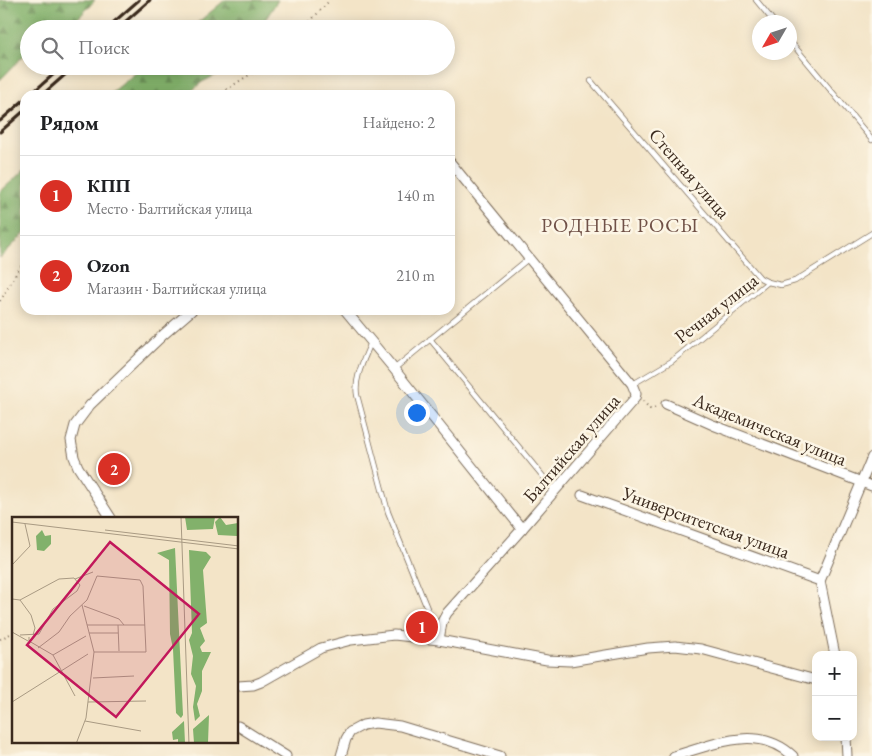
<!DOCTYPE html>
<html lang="ru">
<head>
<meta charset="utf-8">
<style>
	body { margin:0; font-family:"EB Garamond",serif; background:#f6f6f6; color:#202124 }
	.controls { position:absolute; right:15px; bottom:15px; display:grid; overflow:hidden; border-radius:10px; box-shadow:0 2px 12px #0003 }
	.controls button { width:45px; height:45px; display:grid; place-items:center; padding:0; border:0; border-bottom:1px solid #e0e0e0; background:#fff; color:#202124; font:25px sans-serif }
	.compass { position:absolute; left:752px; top:15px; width:45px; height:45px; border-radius:50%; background:#fff; box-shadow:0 2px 12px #0003; rotate:231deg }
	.you { position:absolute; left:416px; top:412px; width:18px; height:18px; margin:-12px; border:4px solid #fff; border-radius:50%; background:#1a73e8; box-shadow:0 0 0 8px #1a73e833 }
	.badge { display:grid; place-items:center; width:32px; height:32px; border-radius:50%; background:#d93025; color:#fff; font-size:16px; font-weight:700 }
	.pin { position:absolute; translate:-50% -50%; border:2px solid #fff; box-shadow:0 1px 5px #0006 }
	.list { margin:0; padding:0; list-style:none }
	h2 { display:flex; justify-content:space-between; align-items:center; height:65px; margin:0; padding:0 20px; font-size:21px }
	h2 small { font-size:16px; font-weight:400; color:#757577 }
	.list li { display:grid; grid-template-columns:32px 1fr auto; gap:15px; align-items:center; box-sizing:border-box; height:80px; padding:0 20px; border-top:1px solid #e0e0e0 }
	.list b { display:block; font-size:19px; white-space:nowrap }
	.list p { margin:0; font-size:16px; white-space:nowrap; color:#757577 }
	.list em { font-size:16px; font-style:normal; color:#757577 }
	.icon { flex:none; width:28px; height:28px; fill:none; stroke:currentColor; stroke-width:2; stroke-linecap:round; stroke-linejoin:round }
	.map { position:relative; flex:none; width:872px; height:756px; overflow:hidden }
	.search { position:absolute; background:#fff; box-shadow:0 2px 12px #0003; left:20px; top:20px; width:435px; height:55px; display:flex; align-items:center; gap:12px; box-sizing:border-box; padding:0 18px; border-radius:28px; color:#757577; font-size:19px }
	.panel { position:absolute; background:#fff; box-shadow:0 2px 12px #0003; left:20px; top:90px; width:435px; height:225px; border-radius:15px }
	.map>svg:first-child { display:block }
	.forest { fill:url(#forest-firs); stroke:#5e6e44 }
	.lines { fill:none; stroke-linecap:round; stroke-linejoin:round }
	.service-casing { stroke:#7b6b59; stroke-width:6 }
	.minor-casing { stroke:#7b6b59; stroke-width:11 }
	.path { stroke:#7b6b59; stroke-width:2; stroke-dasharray:1 4; stroke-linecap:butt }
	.service { stroke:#fff; stroke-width:4.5 }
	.minor { stroke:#fff; stroke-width:9 }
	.rail { stroke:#3b2a1e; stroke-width:3 }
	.labels { text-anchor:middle; stroke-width:5; stroke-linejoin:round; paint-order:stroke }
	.street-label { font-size:19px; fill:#3b2a1e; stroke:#fcf5e5 }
	.neighbourhood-label { font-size:20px; letter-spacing:1px; fill:#705147; stroke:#fcf5e5 }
	.inset-road { fill:none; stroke:#a99a83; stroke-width:1 }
	.view { fill:#c2185b; fill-opacity:0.15; stroke:#c2185b; stroke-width:2.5 }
	.inset-edge { fill:none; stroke:#3b2a1e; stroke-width:2.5 }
</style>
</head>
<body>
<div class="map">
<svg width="872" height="756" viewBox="0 0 872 756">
	<defs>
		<pattern id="forest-firs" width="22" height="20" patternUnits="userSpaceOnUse" patternTransform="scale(1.25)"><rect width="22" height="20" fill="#82b16b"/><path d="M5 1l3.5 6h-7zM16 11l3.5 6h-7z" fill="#6c9057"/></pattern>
	</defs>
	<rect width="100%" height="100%" fill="#fcf5e5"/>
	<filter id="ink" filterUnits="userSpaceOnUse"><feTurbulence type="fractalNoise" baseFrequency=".02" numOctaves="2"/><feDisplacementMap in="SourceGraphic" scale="10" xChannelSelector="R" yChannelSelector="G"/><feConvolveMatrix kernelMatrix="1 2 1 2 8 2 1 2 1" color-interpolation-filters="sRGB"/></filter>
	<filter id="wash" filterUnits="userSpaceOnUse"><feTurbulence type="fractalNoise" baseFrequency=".0096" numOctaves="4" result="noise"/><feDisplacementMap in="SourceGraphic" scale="20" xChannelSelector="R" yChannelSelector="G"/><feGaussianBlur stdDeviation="1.12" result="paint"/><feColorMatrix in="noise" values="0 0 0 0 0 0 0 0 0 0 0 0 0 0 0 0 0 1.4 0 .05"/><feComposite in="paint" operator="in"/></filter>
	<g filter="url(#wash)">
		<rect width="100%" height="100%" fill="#f3e4c7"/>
		<!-- forest -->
		<g class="forest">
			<path d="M0,0H95C89,6 84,13 78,18C64,31 47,29 29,29V50L0,80Z"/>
			<polygon points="225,0 278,0 265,20 254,29 190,29"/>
			<polygon points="144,66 230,66 226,70 202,82 187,95 109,95"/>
			<polygon points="25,169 25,233 0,258 0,192"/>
		</g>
	</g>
	<g filter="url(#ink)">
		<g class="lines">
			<defs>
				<g id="service">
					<polyline points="756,0 774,22"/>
					<polyline points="790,41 872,140"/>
					<polyline points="591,81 760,278 768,282"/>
					<polyline points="430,339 555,491"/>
					<path d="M371,342C365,358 354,377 357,395L388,512L431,618L440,628"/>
					<polyline points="394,369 528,259"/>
					<polyline points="633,384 672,361 768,282 781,285 795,281 872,233"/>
				</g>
				<g id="minor">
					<polyline points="345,310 394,369 522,529"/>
					<polyline points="666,404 713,425 872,486"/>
					<polyline points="582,495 820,581"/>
					<polyline points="111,518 78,467 74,457 71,440 75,425 90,405 163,335 192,310"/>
					<polyline points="439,640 442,622 447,613 522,529 635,398 636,394 632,384 450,162"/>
					<polyline points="835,655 820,581 872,457"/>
					<polyline points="238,686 253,685 261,682 321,648 351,640 394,635 439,640 547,660 570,661 648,648 675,646 701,649 816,680"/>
					<polyline points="238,726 286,756"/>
					<polyline points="846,737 847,756"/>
					<polyline points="341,756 346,739 350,732 363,725 375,723 400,726 500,756"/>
					<path d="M674,756C713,745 758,723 793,756"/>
				</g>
			</defs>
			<!-- service casing -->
			<use href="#service" class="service-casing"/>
			<!-- minor casing -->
			<use href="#minor" class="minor-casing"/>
			<!-- path -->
			<g class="path">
				<polyline points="303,29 330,0"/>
				<polyline points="218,95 263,66"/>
				<path d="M0,301C9,288 15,273 25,261"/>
				<polyline points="643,401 650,409 657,407"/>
				<polyline points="0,639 14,632"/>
			</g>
			<!-- service -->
			<use href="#service" class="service"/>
			<!-- minor -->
			<use href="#minor" class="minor"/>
			<!-- rail -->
			<g class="rail">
				<polyline points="106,29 139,0"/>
				<polyline points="117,29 150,0"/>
				<polyline points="30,95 63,66"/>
				<polyline points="42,95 75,66"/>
				<polyline points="0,121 25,99"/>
				<polyline points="0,132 25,110"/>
			</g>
		</g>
	</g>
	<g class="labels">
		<!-- street labels -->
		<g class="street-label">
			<text transform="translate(690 173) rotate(49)" y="7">Степная улица</text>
			<text transform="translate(716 308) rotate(-38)" y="7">Речная улица</text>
			<text transform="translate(770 429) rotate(22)" y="7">Академическая улица</text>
			<text transform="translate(571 448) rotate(-49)" y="7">Балтийская улица</text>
			<text transform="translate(706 522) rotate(20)" y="7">Университетская улица</text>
		</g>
		<!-- neighbourhood labels -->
		<g class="neighbourhood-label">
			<text x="620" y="232">РОДНЫЕ РОСЫ</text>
		</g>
	</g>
	<!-- overview -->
	<g transform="translate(12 517)">
		<rect width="226" height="226" fill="#f3e4c7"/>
		<path d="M173,0H203L201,12L175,13ZM208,0L214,8L226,6L225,19L206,18L203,5ZM30,13L33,19L39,18V27L32,34L25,33L24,19ZM163,31L171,198L169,201L164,196L161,132L158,117L157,43L145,36ZM177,33L194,35L199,40L191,53L195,106L188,111L193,124L188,130L190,135H199L190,154V174L185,187L188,199L183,204L181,190L184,169L179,157L181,139L177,123L180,116ZM197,198L196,226H182L181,212ZM172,204L173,226H166V222L161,223L160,215Z" fill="#82b16b"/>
		<path class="inset-road" d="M169,0L177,227M0,5L227,32M93,13L227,29M0,48L18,29L13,7M63,62L81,55M0,82L8,83L19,98L23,111L21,118M70,88L82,135M72,89L107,102L112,108M75,108H133M106,108L107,134M0,115L16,124M77,116H106M8,118L27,117L41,92L65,74L68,68L62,61L47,62L8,83M17,120V124L41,138L63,179M26,131L47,115L58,99L75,83L85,59L128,63L131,69L134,135H82M41,138L74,119M81,161L122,159M0,185L76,137M76,185L134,184M73,204L129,214M64,227L74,201L82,135"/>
		<path class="view" d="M98,25L187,97L104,200L15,128Z"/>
		<rect width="226" height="226" class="inset-edge"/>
	</g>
</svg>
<div class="controls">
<button>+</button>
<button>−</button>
</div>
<svg class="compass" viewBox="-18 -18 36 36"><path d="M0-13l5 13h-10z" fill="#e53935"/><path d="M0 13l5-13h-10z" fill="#757577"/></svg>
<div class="you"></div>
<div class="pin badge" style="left:422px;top:627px">1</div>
<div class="pin badge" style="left:114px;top:469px">2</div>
<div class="search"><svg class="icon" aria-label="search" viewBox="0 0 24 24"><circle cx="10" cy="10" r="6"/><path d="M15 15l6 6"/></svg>Поиск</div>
<section class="panel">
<h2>Рядом<small>Найдено: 2</small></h2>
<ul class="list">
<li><span class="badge">1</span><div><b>КПП</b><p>Место · Балтийская улица</p></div><em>140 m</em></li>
<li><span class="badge">2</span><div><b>Ozon</b><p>Магазин · Балтийская улица</p></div><em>210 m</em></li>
</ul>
</section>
</div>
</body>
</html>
